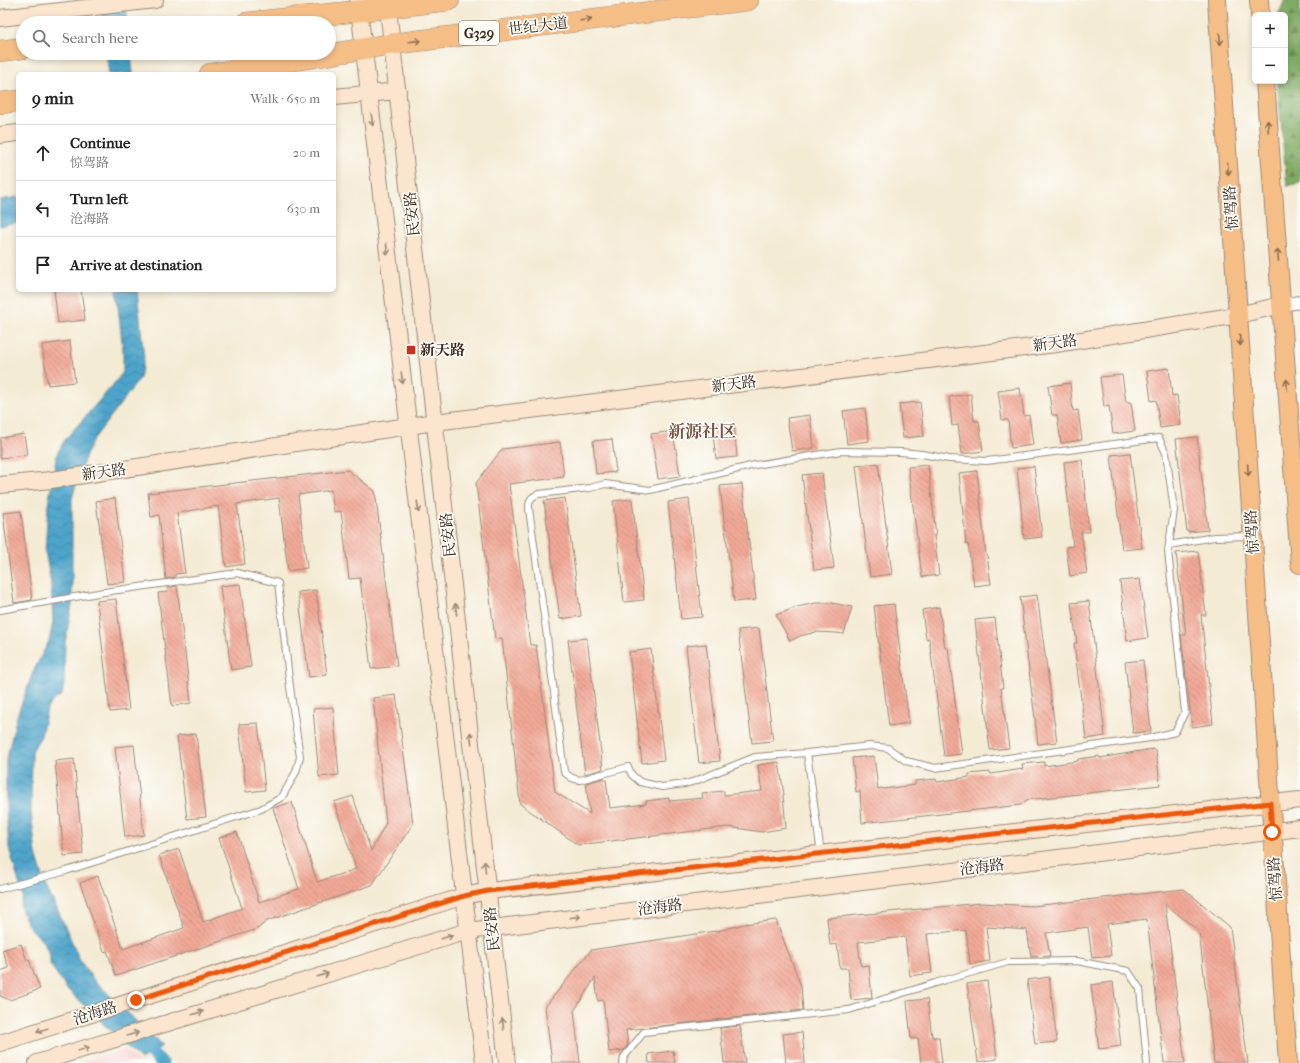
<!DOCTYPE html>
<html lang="en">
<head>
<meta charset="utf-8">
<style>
	body { margin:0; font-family:"IM FELL French Canon","Noto Serif SC",serif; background:#f6f6f6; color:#222 }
	.controls { position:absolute; right:12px; top:12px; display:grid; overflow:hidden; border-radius:6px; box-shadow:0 2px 6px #0003 }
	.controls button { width:36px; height:36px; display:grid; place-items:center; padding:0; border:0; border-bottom:1px solid #e0e0e0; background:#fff; color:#222; font:20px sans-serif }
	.stop { position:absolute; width:12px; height:12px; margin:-9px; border:3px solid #ea580c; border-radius:50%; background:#fff }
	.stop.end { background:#ea580c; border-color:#fff; box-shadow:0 1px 4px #0008 }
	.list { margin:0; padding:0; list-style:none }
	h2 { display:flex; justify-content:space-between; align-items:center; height:52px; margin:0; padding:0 16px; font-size:17px }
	h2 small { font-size:13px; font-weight:400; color:#767676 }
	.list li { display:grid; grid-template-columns:26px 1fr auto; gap:12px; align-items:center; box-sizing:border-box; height:56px; padding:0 16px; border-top:1px solid #e0e0e0 }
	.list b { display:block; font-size:15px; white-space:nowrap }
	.list p { margin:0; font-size:13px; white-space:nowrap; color:#767676 }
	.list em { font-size:13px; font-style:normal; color:#767676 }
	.icon { flex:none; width:22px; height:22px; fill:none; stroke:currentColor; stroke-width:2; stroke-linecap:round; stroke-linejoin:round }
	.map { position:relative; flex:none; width:1300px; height:1063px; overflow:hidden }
	.search { position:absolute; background:#fff; box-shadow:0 2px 6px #0003; left:16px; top:16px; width:320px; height:44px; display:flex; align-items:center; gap:10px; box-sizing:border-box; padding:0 14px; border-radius:22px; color:#767676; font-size:15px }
	.panel { position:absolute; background:#fff; box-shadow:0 2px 6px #0003; left:16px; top:72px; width:320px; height:220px; border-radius:6px }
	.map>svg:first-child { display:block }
	.built { fill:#f7cfd3 }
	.forest { fill:url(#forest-firs); stroke:#5d6a40 }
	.water { fill:url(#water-waves); stroke:#446774 }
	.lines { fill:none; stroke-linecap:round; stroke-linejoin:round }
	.canal { stroke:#4ea4cb; stroke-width:13 }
	.building { fill:url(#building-back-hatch) }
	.lane-casing { stroke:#988a7a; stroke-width:8 }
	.street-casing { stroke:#988a7a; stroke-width:14 }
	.secondary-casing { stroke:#988a7a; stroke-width:18 }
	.primary-casing { stroke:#988a7a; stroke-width:20 }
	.highway-casing { stroke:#988a7a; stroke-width:22 }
	.lane { stroke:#fff; stroke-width:6 }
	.street { stroke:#fff; stroke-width:12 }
	.secondary { stroke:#fbe5cf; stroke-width:16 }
	.primary { stroke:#f6be87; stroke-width:18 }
	.highway { stroke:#f6be87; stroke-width:21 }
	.oneway { stroke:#8f6d4d }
	.oneway2 { stroke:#9b8876 }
	.route { stroke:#ea580c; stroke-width:5 }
	.poi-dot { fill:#c8321e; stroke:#fdfcf7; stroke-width:1.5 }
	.labels { text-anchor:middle; stroke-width:3.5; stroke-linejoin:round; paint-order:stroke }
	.shield { fill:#fdfcf7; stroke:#75695f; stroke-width:1 }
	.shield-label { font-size:14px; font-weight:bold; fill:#3b2a1e }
	.street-label { font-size:15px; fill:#3b2a1e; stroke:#fdfcf7 }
	.poi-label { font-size:15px; font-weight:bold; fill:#3b2a1e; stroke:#fdfcf7; text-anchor:start }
	.quarter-label { font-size:17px; font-weight:bold; fill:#7b5648; stroke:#fdfcf7 }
</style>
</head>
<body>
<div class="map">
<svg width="1300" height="1063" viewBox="0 0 1300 1063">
	<defs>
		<pattern id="forest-firs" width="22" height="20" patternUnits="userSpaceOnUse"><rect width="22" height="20" fill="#7fab63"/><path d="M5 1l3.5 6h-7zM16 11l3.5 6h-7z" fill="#698b51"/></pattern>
		<pattern id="water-waves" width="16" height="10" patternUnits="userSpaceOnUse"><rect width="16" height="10" fill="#4ea4cb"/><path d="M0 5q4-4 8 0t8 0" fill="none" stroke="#4286a4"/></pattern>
		<pattern id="building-back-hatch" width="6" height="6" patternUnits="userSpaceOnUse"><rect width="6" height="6" fill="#f2a997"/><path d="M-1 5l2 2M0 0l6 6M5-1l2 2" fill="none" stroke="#c58a7b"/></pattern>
	</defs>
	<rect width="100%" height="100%" fill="#fdfcf7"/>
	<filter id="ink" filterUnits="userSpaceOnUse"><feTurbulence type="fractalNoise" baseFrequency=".025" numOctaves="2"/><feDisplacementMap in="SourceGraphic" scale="8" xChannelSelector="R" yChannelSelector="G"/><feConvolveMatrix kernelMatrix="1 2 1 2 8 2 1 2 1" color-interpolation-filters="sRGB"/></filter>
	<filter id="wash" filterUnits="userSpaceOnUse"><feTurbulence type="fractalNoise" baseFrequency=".012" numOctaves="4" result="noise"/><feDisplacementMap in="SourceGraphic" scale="16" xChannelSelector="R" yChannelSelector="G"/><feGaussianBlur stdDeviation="0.9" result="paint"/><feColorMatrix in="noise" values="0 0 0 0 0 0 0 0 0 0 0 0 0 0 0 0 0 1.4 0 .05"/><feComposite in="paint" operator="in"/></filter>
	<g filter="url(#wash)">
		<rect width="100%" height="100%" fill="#f4ebd5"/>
		<!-- built -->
		<polygon class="built" points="125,1049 140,1063 81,1063"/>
		<!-- forest -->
		<polygon class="forest" points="1285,0 1300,0 1300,183 1287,186 1277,81 1285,81 1285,15 1278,15"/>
		<!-- water -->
		<g class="water">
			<polygon points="100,0 125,0 128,23 103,23"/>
			<polygon points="106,53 131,53 133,74 109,74"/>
			<polygon points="18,197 18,223 0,226 0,200"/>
			<polygon points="116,290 137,290 144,358 140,378 93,440 84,460 72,498 72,605 65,643 64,685 62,695 54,700 47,708 41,736 32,751 31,812 36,854 46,887 59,913 81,962 93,979 162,1046 141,1060 66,988 50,964 50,955 44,943 27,924 20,906 23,897 9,848 6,807 6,760 17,716 33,672 49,641 53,622 51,583 45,551 48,505 57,454 64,441 112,386 123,372 123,350"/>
		</g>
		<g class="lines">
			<!-- canal -->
			<polyline class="canal" points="139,1040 162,1063"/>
		</g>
		<g id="blocks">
			<!-- building -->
			<g class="building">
				<polygon points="54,290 81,290 85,320 58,323"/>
				<polygon points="70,341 75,382 48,385 42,345"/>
				<polygon points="1169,368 1172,396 1177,395 1181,425 1160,428 1156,400 1151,401 1147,371"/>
				<polygon points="1122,375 1126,402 1131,402 1135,431 1113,434 1109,406 1104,407 1100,377"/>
				<polygon points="1070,383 1073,411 1078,410 1082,440 1061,443 1057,415 1052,415 1048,386"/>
				<polygon points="1020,388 1024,416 1029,415 1033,445 1011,448 1008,420 1002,420 998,391"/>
				<polygon points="971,394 974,421 979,421 983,451 962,454 958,425 952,426 949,397"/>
				<polygon points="920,402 924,436 903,438 899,404"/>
				<polygon points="865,408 869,441 847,444 843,411"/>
				<polygon points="810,415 814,448 792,451 787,418"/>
				<polygon points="734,424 737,457 716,459 712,426"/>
				<polygon points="673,431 680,476 658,479 651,434"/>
				<polygon points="24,434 27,455 0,458 0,438"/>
				<polygon points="1197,437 1208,530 1187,532 1176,439"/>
				<polygon points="612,439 616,472 596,474 593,441"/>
				<polygon points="560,442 564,477 509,484 530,645 536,645 555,792 590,814 586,783 604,778 604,780 606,780 610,808 646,804 646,801 669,798 669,801 703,798 702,793 724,791 724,795 762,791 758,765 779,762 784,795 783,795 786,828 762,832 728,827 578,845 520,804 502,638 495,639 476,483 502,449"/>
				<polygon points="1130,453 1142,548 1122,550 1111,455"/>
				<polygon points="1082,460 1089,532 1081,532 1087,573 1070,576 1066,547 1073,546 1064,462"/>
				<polygon points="878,463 892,574 870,577 856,466"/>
				<polygon points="928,465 936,535 934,535 939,575 922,577 908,467"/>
				<polygon points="1034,466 1042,537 1024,539 1017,468"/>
				<polygon points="348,470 375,491 397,666 371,669 360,578 349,579 341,511 334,512 331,490 298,495 307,568 288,571 279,498 237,504 245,564 226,567 218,506 177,513 185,573 175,574 175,577 166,579 159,515 151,517 148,493"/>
				<polygon points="977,471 986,555 987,555 991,584 974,586 968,544 966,544 959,473"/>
				<polygon points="822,473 834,568 814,570 802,475"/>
				<polygon points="742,484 756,600 734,602 720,486"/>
				<polygon points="115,498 125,582 107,584 96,501"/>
				<polygon points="565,498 581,616 560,619 544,501"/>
				<polygon points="632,499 644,600 624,602 613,501"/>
				<polygon points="689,499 702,617 681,619 668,502"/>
				<polygon points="21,511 32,600 14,603 3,513"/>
				<polygon points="1198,551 1206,615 1201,615 1213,724 1192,727 1181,635 1186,635 1176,553"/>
				<polygon points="1140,579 1148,638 1127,641 1120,581"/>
				<polygon points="240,584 251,667 231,670 220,586"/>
				<polygon points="177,586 191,703 172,706 158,593 168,592 167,588"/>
				<polygon points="316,590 327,675 309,677 298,592"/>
				<polygon points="1037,595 1057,742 1038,744 1020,597"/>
				<polygon points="116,599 129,710 110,712 97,601"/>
				<polygon points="1089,601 1105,736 1086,739 1074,643 1077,643 1071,603"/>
				<polygon points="816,603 832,603 852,607 844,634 836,633 816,632 800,636 790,641 776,615 797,607"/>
				<polygon points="894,604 909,723 889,726 874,606"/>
				<polygon points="939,607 945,648 948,648 962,754 944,756 929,638 926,639 922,610"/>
				<polygon points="995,618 1003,688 1001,688 1009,748 990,750 975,620"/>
				<polygon points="759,628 773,741 752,743 738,630"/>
				<polygon points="587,638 603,769 585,774 568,640"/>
				<polygon points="706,644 720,761 699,763 686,646"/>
				<polygon points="651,649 664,760 642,763 629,652"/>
				<polygon points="1143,660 1151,731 1133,733 1125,662"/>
				<polygon points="396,695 413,824 372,885 267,921 257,929 116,976 107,951 104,952 80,883 98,876 123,949 184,928 159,855 179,849 203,922 242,908 219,838 237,832 259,902 299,889 273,808 292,802 317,882 356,869 334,802 353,796 371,851 386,823 373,698"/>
				<polygon points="333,707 339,775 319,777 313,709"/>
				<polygon points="258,723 265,790 246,792 239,724"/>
				<polygon points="196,734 206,817 187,819 177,736"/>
				<polygon points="134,745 144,835 125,837 115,747"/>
				<polygon points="1153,749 1154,750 1156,750 1160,785 1026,800 1021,805 862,823 860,791 856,792 852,758 874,756 878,789 882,788 883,789 915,785 915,781 936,779 937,782 969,777 969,774 990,772 991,774 1023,769 1022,764 1044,762 1044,766 1078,761 1078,759 1099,756 1100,758"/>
				<polygon points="74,759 83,854 64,856 55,761"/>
				<polygon points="1184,889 1230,927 1248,1063 1214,1063 1199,931 1165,904 1185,1063 1164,1063 1147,919 1107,924 1111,956 1092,958 1088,927 1046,933 1050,956 1031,957 1027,930 986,927 990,961 970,964 966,930 927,934 932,973 910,976 905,937 858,942 861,966 869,965 872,998 851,1000 848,968 840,968 837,944 830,945 827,918 981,903 1033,906"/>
				<polygon points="776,920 801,986 803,1010 626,1030 628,1045 624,1050 609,1052 603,1000 598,1001 595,978 574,1011 580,1063 552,1063 545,1007 591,950 722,930 744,924"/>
				<polygon points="21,944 27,961 29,960 40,989 10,1000 0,996 0,971 9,968 2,950"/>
				<polygon points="1049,977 1057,1042 1035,1044 1027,980"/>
				<polygon points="987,981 997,1059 978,1062 967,984"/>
				<polygon points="1113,982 1121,1046 1099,1049 1091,985"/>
				<polygon points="927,999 932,1037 939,1037 942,1063 921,1063 918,1038 911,1039 907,1001"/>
				<polygon points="740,1026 745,1063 724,1063 720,1028"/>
				<polygon points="802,1032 805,1063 786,1063 783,1034"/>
				<polygon points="673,1051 675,1063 649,1063 648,1054"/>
			</g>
		</g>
	</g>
	<g filter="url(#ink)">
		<use href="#blocks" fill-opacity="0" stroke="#988a7a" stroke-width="1"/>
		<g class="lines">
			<defs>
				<g id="lane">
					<polyline points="1169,545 1214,537 1251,536"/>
					<polyline points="0,610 104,592 237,573 278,583 290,687 300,757 296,772 282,797 261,809 66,871 0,889"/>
					<path d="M807,753L870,746L888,748L906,761L935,768L1150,738L1175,732L1185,712L1168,551L1174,510L1166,453L1159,438L987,461L949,459L922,454L901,452L841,451L755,465L650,490L605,484L590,488L539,494C530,497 529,500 529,509L547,637L564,772L572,778L580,780L628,767L632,775L640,782L662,787L685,784L695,781L755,757L807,753L821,854"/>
					<polyline points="623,1063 624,1057 644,1032 849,1010 935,983 1008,962 1077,961 1128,971 1140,989 1147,1063"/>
				</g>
				<polyline id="street" points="1281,305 1300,302"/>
				<g id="secondary">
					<polyline points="358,0 484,1063"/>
					<polyline points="387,0 507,1063"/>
					<polyline points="0,18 155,0"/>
					<polyline points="334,97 398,91"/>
					<polyline points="0,135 18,133"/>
					<polyline points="0,485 51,480 435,422 1056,344 1238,315 1281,305"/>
					<polyline points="0,1043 464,896 488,891 1300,800"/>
					<polyline points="37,1063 468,931 1300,828"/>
				</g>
				<g id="primary">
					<polyline points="1217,0 1288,1063"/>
					<polyline points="1259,0 1260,15"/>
					<polyline points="1265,81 1300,564"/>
				</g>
				<g id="highway">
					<polyline points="246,23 359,11 449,0"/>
					<polyline points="0,51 23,48"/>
					<polyline points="210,74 392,44 748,0"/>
					<polyline points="0,103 18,101"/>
				</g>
			</defs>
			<!-- lane casing -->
			<use href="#lane" class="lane-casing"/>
			<!-- street casing -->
			<use href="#street" class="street-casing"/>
			<!-- secondary casing -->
			<use href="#secondary" class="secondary-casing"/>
			<!-- primary casing -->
			<use href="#primary" class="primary-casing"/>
			<!-- highway casing -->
			<use href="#highway" class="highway-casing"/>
			<!-- lane -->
			<use href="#lane" class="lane"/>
			<!-- street -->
			<use href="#street" class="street"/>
			<!-- secondary -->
			<use href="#secondary" class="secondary"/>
			<!-- primary -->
			<use href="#primary" class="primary"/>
			<!-- highway -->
			<use href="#highway" class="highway"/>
		</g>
		<!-- one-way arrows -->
		<defs><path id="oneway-shaft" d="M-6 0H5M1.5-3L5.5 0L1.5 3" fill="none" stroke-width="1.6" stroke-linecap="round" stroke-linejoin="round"/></defs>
		<g class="oneway">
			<use href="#oneway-shaft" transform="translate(586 20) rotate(-7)"/>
			<use href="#oneway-shaft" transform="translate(1220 39) rotate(86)"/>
			<use href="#oneway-shaft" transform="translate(415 41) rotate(-7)"/>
			<use href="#oneway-shaft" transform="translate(1268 126) rotate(-94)"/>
			<use href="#oneway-shaft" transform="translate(1228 169) rotate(86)"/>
			<use href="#oneway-shaft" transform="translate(1278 255) rotate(-94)"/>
			<use href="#oneway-shaft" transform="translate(1240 340) rotate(86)"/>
			<use href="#oneway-shaft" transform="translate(1287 385) rotate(-94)"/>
			<use href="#oneway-shaft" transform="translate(1248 470) rotate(86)"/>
		</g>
		<g class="oneway2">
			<use href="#oneway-shaft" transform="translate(372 120) rotate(83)"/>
			<use href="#oneway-shaft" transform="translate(387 249) rotate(83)"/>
			<use href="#oneway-shaft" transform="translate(402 378) rotate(83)"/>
			<use href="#oneway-shaft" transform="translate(418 507) rotate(83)"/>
			<use href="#oneway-shaft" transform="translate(456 609) rotate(-96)"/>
			<use href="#oneway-shaft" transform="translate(471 738) rotate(-96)"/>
			<use href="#oneway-shaft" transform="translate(485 867) rotate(-96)"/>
			<use href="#oneway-shaft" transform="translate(575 917) rotate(-7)"/>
			<use href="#oneway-shaft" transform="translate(447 937) rotate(-17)"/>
			<use href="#oneway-shaft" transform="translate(323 975) rotate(-17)"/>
			<use href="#oneway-shaft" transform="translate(198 1013) rotate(-17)"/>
			<use href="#oneway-shaft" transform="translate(503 1024) rotate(-96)"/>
			<use href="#oneway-shaft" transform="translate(42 1030) rotate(162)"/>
			<use href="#oneway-shaft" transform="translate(133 1034) rotate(-17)"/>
			<use href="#oneway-shaft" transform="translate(84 1049) rotate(-17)"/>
		</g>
	</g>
	<g class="lines" filter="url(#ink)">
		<!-- route -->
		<polyline class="route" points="136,1000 464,896 488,891 1270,803 1272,832"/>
	</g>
	<!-- markers -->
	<rect class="poi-dot" x="406" y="345" width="10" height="10" rx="2"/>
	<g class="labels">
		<!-- shield labels -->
		<rect class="shield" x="459" y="21" width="40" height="24" rx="3"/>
		<g class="shield-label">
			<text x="479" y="38">G329</text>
		</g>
		<!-- street labels -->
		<g class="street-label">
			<text transform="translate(538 26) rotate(-7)" y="5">世纪大道</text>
			<text transform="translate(1231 208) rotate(-94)" y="5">惊驾路</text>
			<text transform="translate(412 214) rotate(-96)" y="5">民安路</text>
			<text transform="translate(1055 343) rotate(-8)" y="5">新天路</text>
			<text transform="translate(734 384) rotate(-7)" y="5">新天路</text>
			<text transform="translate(104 472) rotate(-8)" y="5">新天路</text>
			<text transform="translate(1252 532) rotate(-94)" y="5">惊驾路</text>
			<text transform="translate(448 535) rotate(-96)" y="5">民安路</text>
			<text transform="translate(982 867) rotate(-7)" y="5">沧海路</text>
			<text transform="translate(1275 879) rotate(-94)" y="5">惊驾路</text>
			<text transform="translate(660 907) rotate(-7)" y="5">沧海路</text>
			<text transform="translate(492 929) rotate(-96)" y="5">民安路</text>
			<text transform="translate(95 1013) rotate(-18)" y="5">沧海路</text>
		</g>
		<!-- poi labels -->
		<g class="poi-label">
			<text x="420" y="355">新天路</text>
		</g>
		<!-- quarter labels -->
		<g class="quarter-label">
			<text x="702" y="437">新源社区</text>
		</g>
	</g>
</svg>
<div class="controls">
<button>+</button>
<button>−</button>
</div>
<div class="stop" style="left:1272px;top:832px"></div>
<div class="stop end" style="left:136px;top:1000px"></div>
<div class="search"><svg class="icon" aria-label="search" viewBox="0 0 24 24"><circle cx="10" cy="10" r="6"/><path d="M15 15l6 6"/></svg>Search here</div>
<section class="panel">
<h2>9 min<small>Walk · 650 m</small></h2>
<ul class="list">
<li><svg class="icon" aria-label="ahead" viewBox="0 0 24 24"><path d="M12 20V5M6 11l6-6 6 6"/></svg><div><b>Continue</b><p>惊驾路</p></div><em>20 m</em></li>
<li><svg class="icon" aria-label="left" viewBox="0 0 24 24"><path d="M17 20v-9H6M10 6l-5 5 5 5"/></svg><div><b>Turn left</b><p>沧海路</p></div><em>630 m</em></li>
<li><svg class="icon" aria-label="arrive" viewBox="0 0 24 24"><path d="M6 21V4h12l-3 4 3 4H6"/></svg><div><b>Arrive at destination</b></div></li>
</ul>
</section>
</div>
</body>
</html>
